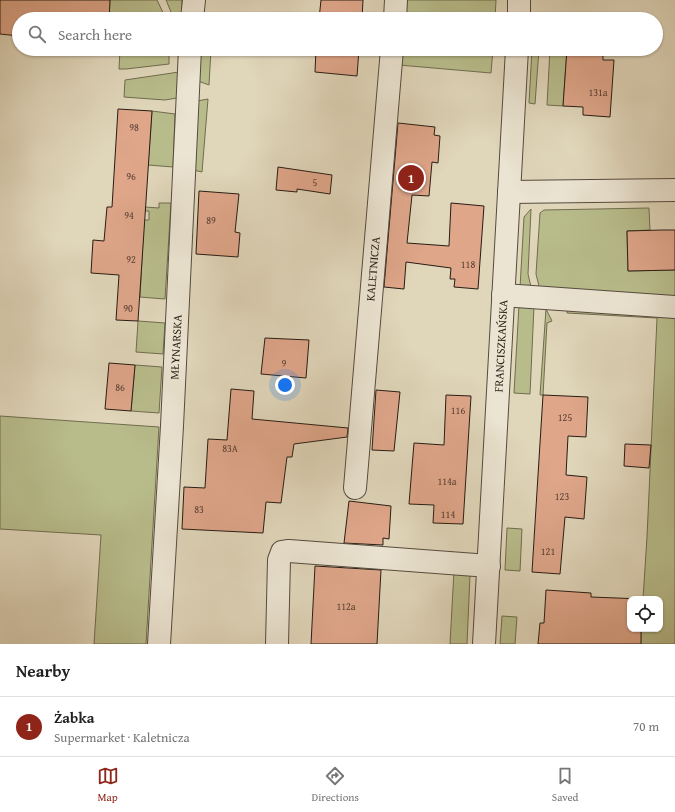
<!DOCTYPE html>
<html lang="en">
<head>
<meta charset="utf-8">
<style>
	body { margin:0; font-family:"Gentium Book Plus",serif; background:#f6f6f6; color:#222 }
	.controls { position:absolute; right:12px; bottom:12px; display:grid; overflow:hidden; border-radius:8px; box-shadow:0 1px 3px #0004 }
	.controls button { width:36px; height:36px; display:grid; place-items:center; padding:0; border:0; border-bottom:1px solid #e0e0e0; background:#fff; color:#222; font:20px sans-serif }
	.you { position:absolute; left:285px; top:385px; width:14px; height:14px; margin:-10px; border:3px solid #fff; border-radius:50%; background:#1a73e8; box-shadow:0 0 0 6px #1a73e833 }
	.badge { display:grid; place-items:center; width:26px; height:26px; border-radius:50%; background:#8f2418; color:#fff; font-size:13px; font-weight:700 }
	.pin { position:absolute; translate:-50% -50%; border:2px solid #fff; box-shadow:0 1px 4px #0006 }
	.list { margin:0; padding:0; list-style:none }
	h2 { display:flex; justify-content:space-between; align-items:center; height:52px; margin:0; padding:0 16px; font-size:17px }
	h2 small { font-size:13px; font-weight:400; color:#767676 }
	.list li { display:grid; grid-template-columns:26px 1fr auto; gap:12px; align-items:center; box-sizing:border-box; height:60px; padding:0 16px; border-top:1px solid #e0e0e0 }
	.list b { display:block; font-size:15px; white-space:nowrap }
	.list p { margin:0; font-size:13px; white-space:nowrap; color:#767676 }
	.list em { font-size:13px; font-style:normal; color:#767676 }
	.icon { flex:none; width:22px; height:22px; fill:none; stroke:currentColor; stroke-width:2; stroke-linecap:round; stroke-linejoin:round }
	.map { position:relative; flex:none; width:675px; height:644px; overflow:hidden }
	.search { position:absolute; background:#fff; box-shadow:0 1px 3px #0004; left:12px; right:12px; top:12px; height:44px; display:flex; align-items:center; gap:10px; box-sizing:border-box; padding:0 14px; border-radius:22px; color:#767676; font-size:15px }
	.sheet { height:112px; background:#fff }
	nav { display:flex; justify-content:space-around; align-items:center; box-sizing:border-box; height:56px; border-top:1px solid #e0e0e0; background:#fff; font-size:11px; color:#767676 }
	nav a { display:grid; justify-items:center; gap:2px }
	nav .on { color:#8f2418 }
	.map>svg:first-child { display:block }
	.green { fill:#b8bc8b; stroke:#706c50 }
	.building { fill:#dfa68a; stroke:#281c14 }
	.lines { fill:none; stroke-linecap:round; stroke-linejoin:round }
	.minor-casing { stroke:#564a3e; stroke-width:24 }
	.minor { stroke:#ebe4d2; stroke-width:22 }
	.labels { text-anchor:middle; stroke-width:3; stroke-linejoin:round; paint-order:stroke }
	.number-label { font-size:10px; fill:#563e32 }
	.street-label { font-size:12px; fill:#281c14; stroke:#ebe4d2 }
</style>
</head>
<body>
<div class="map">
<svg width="675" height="644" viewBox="0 0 675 644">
	<rect width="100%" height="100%" fill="#e0d6ba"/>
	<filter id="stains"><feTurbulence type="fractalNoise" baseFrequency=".005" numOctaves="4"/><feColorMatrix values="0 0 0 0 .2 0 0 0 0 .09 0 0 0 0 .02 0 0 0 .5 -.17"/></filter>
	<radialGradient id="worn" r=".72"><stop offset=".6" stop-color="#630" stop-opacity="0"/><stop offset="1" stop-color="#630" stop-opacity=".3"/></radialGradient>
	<!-- green -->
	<g class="green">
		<polygon points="110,0 157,0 166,19 109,19"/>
		<polygon points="166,0 182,0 182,19 174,19"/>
		<polygon points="405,0 496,0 495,19 404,19"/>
		<polygon points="120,49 169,49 169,64 126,69 119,69"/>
		<polygon points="200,49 211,49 209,85 198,81"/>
		<polygon points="401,49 493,49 491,73 399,65"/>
		<polygon points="532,49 539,49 535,104 529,103"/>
		<polygon points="550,49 567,49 563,106 547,105"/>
		<polygon points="179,72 177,98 165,100 124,97 125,80"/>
		<polygon points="208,99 202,172 193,170 197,101"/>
		<polygon points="152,111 175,114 173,167 148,165"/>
		<polygon points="159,203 171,203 165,299 140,297 144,220 149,220 149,211 144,211 145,207 159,208"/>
		<polygon points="649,208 650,230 627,231 628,271 675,270 675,301 540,290 536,274 540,213 544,210"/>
		<polygon points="531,209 528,274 532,291 520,288 524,217"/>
		<polygon points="519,305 534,306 530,394 514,393"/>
		<polygon points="567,308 675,316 675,644 641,644 641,629 660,629 660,599 643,599 647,537 657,318 567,313"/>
		<polygon points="546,309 552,321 547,323 543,395 540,395"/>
		<polygon points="138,321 165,323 163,354 136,352"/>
		<polygon points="135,365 162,367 159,413 131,411"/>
		<polygon points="0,416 159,427 146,644 94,644 101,535 0,529"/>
		<polygon points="507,528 522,529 520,571 505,570"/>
		<polygon points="454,571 470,575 467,644 450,644"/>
		<polygon points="502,616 517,617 515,644 500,644"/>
	</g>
	<!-- building -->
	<g class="building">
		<polygon points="0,0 110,0 109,19 19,19 19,36 0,34"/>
		<polygon points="321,0 363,0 362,19 319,19"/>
		<polygon points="316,49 359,49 357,76 315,72"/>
		<polygon points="567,49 603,49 603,60 614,60 610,117 583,115 583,107 563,106"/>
		<polygon points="118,109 152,111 138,321 116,320 119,275 91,273 93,240 104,241 107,207 112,207"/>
		<polygon points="398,123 435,127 434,135 440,136 438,163 432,162 429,196 412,195 407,243 449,246 451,203 484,206 478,289 454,287 455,279 450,279 451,268 406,262 404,289 384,287"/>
		<polygon points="278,167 332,175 330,194 297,189 297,192 276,190"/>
		<polygon points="199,191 239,194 235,232 240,233 238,257 196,254"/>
		<polygon points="662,230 675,230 675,270 628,271 627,231"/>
		<polygon points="265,338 309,340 306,378 261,374"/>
		<polygon points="109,363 135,365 131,411 105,409"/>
		<polygon points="231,389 254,391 252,419 348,428 347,437 294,444 292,457 287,457 281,503 266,502 263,533 182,529 184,487 205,488 208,439 227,440"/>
		<polygon points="376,390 400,392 394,451 372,450"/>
		<polygon points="446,395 471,396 463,524 433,523 434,505 409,504 414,443 444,445"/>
		<polygon points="543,395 588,397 586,437 568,436 566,475 587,477 584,519 565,517 560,574 532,572"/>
		<polygon points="625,444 651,445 649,468 624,466"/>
		<polygon points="349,501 391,506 389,539 383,538 383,545 344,543"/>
		<polygon points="315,566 381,570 377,644 311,644"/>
		<polygon points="546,590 591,593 591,597 642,599 630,599 630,629 641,629 641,644 538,644 540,623 544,623"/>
	</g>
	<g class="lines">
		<defs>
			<g id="minor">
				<polyline points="192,19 194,0"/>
				<polyline points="395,19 396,0"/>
				<polyline points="519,19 519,0"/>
				<polyline points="509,192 675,190"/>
				<polyline points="503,295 675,307"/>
				<polyline points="355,488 392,49"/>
				<polyline points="159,644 172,426 190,49"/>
				<polyline points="277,644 279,560 282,552 289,551 489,566"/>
				<polyline points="484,644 517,49"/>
			</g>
		</defs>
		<!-- minor casing -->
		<use href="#minor" class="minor-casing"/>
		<!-- minor -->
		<use href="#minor" class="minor"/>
	</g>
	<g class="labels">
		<!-- number labels -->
		<g class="number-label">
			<text x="598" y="96">131a</text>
			<text x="134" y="131">98</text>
			<text x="131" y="180">96</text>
			<text x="315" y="186">5</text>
			<text x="129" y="219">94</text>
			<text x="211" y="224">89</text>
			<text x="131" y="263">92</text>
			<text x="468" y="268">118</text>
			<text x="128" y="312">90</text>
			<text x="284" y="367">9</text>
			<text x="120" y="391">86</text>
			<text x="458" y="414">116</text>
			<text x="565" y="421">125</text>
			<text x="230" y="452">83A</text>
			<text x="447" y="485">114a</text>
			<text x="562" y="500">123</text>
			<text x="199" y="513">83</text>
			<text x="448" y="518">114</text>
			<text x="548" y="555">121</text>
			<text x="346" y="610">112a</text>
		</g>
		<!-- street labels -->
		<g class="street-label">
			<text transform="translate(373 269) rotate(-85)" y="4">KALETNICZA</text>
			<text transform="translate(501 346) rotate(-87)" y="4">FRANCISZKAŃSKA</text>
			<text transform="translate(176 347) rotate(-87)" y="4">MŁYNARSKA</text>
		</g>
	</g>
	<rect width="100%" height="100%" filter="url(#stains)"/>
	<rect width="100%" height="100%" fill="url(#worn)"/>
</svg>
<div class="controls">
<button><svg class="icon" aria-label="locate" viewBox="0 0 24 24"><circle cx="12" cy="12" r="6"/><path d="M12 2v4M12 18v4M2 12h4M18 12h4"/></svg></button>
</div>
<div class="you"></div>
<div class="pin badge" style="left:411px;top:178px">1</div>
<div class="search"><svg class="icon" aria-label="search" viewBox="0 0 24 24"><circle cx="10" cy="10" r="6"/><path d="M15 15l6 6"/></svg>Search here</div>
</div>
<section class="sheet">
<h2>Nearby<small></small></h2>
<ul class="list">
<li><span class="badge">1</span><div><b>Żabka</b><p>Supermarket · Kaletnicza</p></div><em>70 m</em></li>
</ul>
</section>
<nav>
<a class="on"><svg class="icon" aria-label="map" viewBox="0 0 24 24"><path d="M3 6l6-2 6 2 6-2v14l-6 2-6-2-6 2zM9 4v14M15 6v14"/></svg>Map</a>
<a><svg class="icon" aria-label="directions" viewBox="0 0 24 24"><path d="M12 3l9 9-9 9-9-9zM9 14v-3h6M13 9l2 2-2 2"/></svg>Directions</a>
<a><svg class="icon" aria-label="saved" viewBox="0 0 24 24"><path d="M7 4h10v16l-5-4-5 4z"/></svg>Saved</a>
</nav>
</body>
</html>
